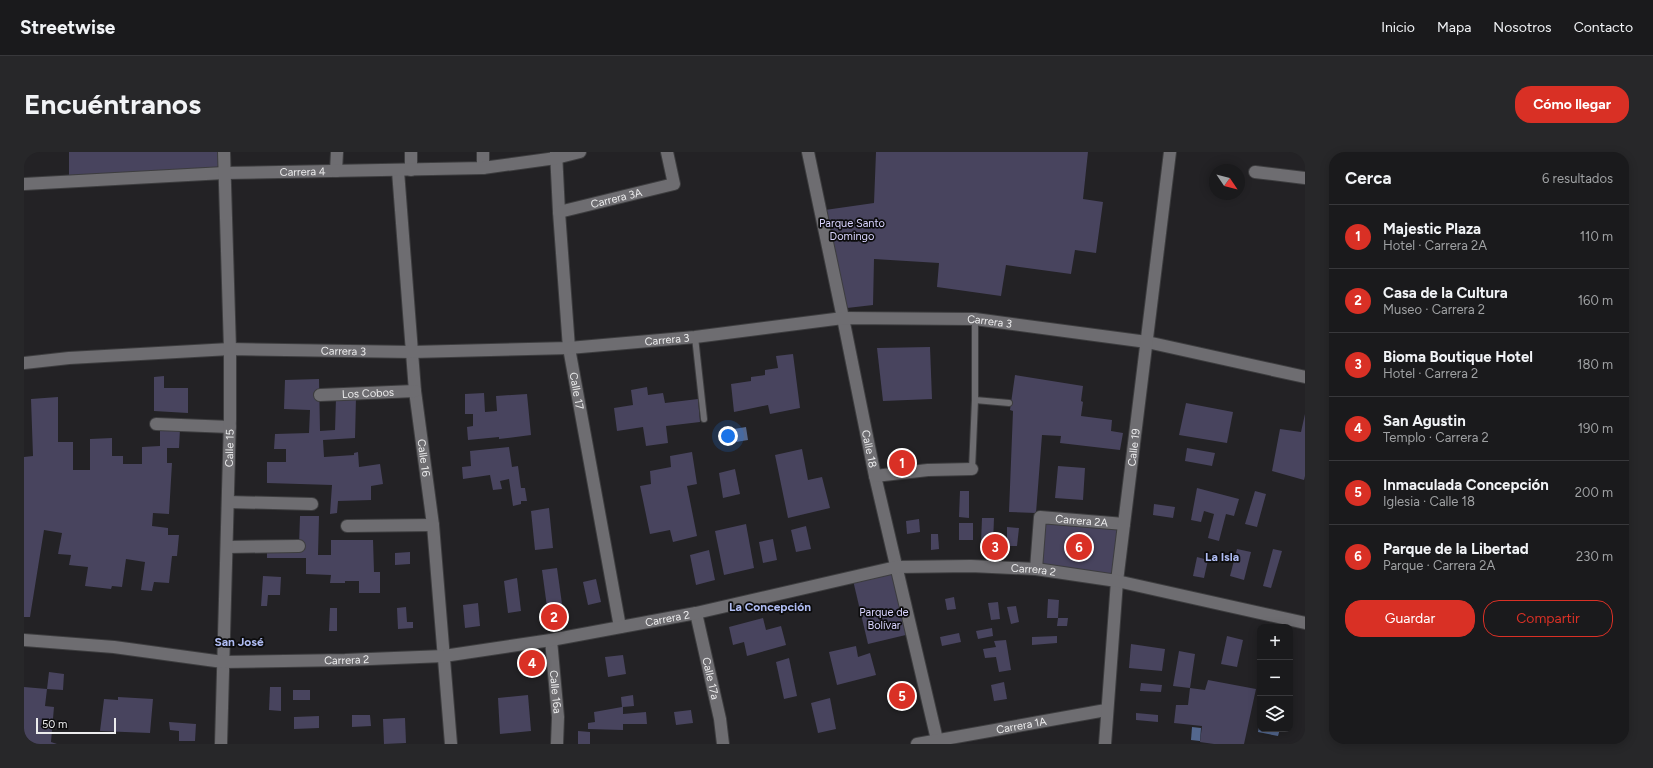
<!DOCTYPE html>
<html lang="es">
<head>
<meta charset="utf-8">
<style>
	body { margin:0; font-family:Figtree,sans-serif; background:#272729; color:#f1f3f6 }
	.controls { position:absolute; right:12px; bottom:12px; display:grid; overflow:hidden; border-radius:8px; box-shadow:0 2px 10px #0003 }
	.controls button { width:36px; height:36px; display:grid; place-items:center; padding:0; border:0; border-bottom:1px solid #38383b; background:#1a1a1c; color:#f1f3f6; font:20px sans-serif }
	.compass { position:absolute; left:1185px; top:12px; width:36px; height:36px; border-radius:50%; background:#1a1a1c; box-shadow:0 2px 10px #0003; rotate:125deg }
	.scale { position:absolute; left:12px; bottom:10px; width:80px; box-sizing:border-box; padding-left:4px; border:2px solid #ececed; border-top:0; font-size:11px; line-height:14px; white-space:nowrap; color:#ececed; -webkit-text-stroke:3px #0c0c0d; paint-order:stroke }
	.you { position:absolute; left:704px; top:284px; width:14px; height:14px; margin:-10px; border:3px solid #fff; border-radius:50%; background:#1a73e8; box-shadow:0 0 0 6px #1a73e833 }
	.badge { display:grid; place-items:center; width:26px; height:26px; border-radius:50%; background:#d93025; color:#fff; font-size:13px; font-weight:700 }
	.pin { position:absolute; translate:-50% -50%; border:2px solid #fff; box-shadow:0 1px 4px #0006 }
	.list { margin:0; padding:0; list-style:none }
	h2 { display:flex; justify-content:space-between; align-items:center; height:52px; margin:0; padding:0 16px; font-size:17px }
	h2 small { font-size:13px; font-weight:400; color:#9fa1a3 }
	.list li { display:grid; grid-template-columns:26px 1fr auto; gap:12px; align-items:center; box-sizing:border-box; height:64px; padding:0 16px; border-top:1px solid #38383b }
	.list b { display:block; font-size:15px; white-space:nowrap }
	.list p { margin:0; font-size:13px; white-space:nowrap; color:#9fa1a3 }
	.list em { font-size:13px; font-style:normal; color:#9fa1a3 }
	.actions { display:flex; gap:8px; padding:12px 16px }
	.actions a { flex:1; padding:9px 0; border:1px solid #d93025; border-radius:16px; text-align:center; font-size:14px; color:#d93025 }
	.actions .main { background:#d93025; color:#fff }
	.icon { flex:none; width:22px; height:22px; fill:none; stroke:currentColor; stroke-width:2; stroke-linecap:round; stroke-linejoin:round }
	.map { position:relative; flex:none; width:1281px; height:592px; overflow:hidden; border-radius:16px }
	header { display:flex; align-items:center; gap:24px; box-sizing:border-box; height:56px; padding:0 20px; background:#1a1a1c; border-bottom:1px solid #38383b }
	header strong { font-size:19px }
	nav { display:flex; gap:22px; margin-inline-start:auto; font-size:14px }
	.intro { display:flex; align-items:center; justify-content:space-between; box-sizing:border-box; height:96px; padding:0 24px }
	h1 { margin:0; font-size:28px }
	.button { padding:10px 18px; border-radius:16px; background:#d93025; color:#fff; font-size:14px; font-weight:700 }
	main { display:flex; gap:24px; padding:0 24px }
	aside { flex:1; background:#1a1a1c; border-radius:16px; box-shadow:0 2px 10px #0003 }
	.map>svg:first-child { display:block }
	.green { fill:#48445e }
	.water { fill:#53678e }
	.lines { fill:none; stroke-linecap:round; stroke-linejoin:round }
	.lane-casing { stroke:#3d3d3f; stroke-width:8 }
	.street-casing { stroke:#3d3d3f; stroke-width:14 }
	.secondary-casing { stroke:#3d3d3f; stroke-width:14 }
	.lane { stroke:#6e6d71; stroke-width:6 }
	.street { stroke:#6e6d71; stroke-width:12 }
	.secondary { stroke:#6e6d71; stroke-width:12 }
	.labels { text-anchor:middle; stroke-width:3.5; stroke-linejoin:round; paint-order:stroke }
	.street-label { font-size:11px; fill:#ececed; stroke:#0c0c0d }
	.park-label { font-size:11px; fill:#dad5ff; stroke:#0c0c0d }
	.neighbourhood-label { font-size:12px; font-weight:bold; fill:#b0bdf4; stroke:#0c0c0d }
</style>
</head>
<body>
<header>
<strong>Streetwise</strong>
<nav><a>Inicio</a><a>Mapa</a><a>Nosotros</a><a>Contacto</a></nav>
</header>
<div class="intro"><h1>Encuéntranos</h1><a class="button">Cómo llegar</a></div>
<main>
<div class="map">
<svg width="1281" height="592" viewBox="0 0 1281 592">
	<rect width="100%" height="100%" fill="#232225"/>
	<!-- green -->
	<g class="green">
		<polygon points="45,0 200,0 200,21 45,30"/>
		<polygon points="852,0 1064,0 1059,47 1079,50 1072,101 1051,98 1047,122 982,113 977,144 913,135 915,111 850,107 849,153 823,156 819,150 801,58 850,51"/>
		<polygon points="906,195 908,247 859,249 853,196"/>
		<polygon points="769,202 776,256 746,262 744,253 710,260 707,232 727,229 727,225 741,223 741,218 754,216 752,204"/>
		<polygon points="991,223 1059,234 1057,249 1059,250 1057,264 1088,268 1087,279 1099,281 1096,298 1036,291 1037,284 1018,283 1012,361 985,360 989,259 986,258"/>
		<polygon points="140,224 140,236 164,236 164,261 130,259 130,225"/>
		<polygon points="295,227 296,279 311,278 312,246 332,245 331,286 299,288 300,305 330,303 330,301 334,300 335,315 356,312 359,332 347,334 347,348 314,349 313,361 306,362 308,333 243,331 243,310 262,310 262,297 250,297 251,282 285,281 286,258 260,257 261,228"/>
		<polygon points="623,235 624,243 639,241 641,251 674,247 676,270 642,274 644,291 622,294 619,275 593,279 590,256 609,253 607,238"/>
		<polygon points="460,241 461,260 473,259 472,244 503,242 507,283 475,287 475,285 444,288 443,275 449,274 449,262 441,262 441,242"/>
		<polygon points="34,245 34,290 49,290 49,318 66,318 66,287 88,286 88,304 99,304 99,312 118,312 118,295 136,294 136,276 156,277 155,296 143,296 143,311 148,311 145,362 129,361 128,374 144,376 144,383 155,383 153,404 148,404 145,431 130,430 128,439 117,438 121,410 102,407 98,435 88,434 87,437 61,434 64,415 45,413 47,403 34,402 38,381 20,378 6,465 0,465 0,305 9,304 7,247"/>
		<polygon points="1162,251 1209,260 1203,291 1155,283"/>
		<polygon points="1281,262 1281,324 1280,328 1248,319 1256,277 1277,280"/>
		<polygon points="485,295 488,315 494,314 497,336 501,336 503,349 497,349 497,352 489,354 485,327 476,329 478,337 469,338 466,323 439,327 438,315 447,314 446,299"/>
		<polygon points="1163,296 1191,301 1188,314 1161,309"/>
		<polygon points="778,297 784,328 798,325 806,356 764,366 751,303"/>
		<polygon points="668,300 673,332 663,334 673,384 649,390 646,378 626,382 616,334 627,332 626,319 647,315 646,304"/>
		<polygon points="1034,314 1061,316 1059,348 1031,346"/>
		<polygon points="711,317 716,342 699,346 695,321"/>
		<polygon points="1173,336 1215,347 1210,364 1202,362 1195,389 1184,386 1190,362 1180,359 1177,370 1167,368"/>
		<polygon points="936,339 945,339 945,366 935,365"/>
		<polygon points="1231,339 1242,342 1233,375 1221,372"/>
		<polygon points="1130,352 1151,355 1149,366 1129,363"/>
		<polygon points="525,356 529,396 511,398 507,359"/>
		<polygon points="276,364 295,364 294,403 307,403 307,388 349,388 350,420 356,420 356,441 335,441 335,429 321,429 321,431 306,431 307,423 282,422 282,406 243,406 243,394 275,394"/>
		<polygon points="1016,365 1100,372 1093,429 1012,417"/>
		<polygon points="958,366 970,366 969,391 957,391"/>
		<polygon points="895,367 896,380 883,382 882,369"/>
		<rect x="935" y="371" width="14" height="17"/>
		<polygon points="722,372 730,416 700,423 691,379"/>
		<polygon points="782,374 787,397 772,400 767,378"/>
		<polygon points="983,375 995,376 993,394 983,394"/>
		<polygon points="907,382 914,382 915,397 907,398"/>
		<polygon points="749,387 753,408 739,411 735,390"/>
		<polygon points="1213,397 1227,400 1220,428 1206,424"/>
		<polygon points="1249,397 1258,399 1247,436 1239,434"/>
		<polygon points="685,398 691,428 672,433 666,403"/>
		<polygon points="386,400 386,412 371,413 371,401"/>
		<polygon points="1173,405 1184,408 1180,426 1169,424"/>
		<polygon points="870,415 886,482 844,492 828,424"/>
		<polygon points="533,416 538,452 523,455 518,418"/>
		<polygon points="239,424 257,425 256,443 244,443 243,454 237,454"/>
		<polygon points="493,426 497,459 484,461 480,429"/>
		<polygon points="572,427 577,450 564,453 559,430"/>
		<polygon points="930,445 932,457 923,458 921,447"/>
		<polygon points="1024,447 1035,448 1034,466 1044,466 1043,474 1033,474 1034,466 1023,466"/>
		<polygon points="974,450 976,467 967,468 964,451"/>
		<polygon points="454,451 456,474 441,476 439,453"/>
		<polygon points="992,454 995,470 987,472 983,455"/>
		<polygon points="382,455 383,470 389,470 389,476 374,477 373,456"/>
		<polygon points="306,456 313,456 313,479 305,479"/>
		<polygon points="739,466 742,478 757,474 762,493 723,504 720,490 709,493 705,475"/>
		<polygon points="968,476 969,484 954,487 952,479"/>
		<polygon points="935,481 937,490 918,494 916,485"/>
		<polygon points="1033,484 1033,491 1008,493 1008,485"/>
		<polygon points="1203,484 1219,488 1213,515 1197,512"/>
		<polygon points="982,488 987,518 975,520 972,505 961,506 959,497 972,495 970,489"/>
		<polygon points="1107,492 1141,497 1138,519 1105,516"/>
		<polygon points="832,494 834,505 846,501 852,523 813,533 805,500"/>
		<polygon points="1155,499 1171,502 1166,536 1181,538 1184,528 1232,537 1220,592 1190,592 1176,590 1178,574 1150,571 1152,553 1164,553 1166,536 1149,534"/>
		<polygon points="599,503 602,522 584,525 581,505"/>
		<polygon points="765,506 773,544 760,547 752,510"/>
		<polygon points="25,520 40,522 39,538 23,537 21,554 30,555 27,590 33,592 0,592 0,535 23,537"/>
		<polygon points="980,530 983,547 970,549 967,533"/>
		<polygon points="1117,531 1138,533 1137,540 1116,539"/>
		<polygon points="246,535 257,535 257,559 245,558"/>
		<rect x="269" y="538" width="17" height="10"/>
		<polygon points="504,543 507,579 476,582 474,546"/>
		<polygon points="609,543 610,554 599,555 599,562 622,560 623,572 599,572 599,578 564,577 564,571 571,570 570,560 598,555 597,545"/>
		<polygon points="94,545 129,547 126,581 76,579 80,547 94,548"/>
		<polygon points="806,546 812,577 794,581 787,551"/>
		<polygon points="667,558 669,571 652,573 650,560"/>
		<polygon points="1112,561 1134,563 1134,570 1112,568"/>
		<polygon points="328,563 346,563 347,574 328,575"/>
		<polygon points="295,564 295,576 270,577 270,565"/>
		<polygon points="381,566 382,591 360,592 359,567"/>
		<polygon points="145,570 172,572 171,589 155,589 155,579 146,578"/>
		<polygon points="554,579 566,580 566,592 554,592"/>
	</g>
	<!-- water -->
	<g class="water">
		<polygon points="722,275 724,288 700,292 698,279"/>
		<polygon points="1236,568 1236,577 1256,577 1254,584 1234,580"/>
		<polygon points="1168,575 1177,576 1176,589 1167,588"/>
	</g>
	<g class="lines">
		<defs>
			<g id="lane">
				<polyline points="671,185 680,267"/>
				<polyline points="951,248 985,251"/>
				<polyline points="948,317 951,248 951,167"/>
			</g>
			<g id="street">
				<polyline points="387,0 387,18"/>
				<polyline points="459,0 459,16"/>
				<path id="s1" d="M532,0L535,60L545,196L596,475"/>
				<path id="s2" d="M784,0L819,166L851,324L914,592"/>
				<polyline points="312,19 313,0"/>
				<path id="s3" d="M374,19L391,239L409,373L427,592"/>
				<polyline points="1231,20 1281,26"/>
				<path id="s4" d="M0,32L200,21L459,16L532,6L556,0"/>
				<path id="s5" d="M535,60L650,32L643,0"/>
				<path id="s6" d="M0,211L45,206L206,197L388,200L545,196L671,185L819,166L951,167L1123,190L1281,225"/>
				<path id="s7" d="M296,243L391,239"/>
				<polyline points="132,272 206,275"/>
				<polyline points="851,324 904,318 948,317"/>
				<polyline points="204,350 288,352"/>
				<polyline points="323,374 409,373"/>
				<polyline points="203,395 275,394"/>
				<path id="s8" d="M1012,417L1016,365L1100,372"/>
				<path id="s9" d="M672,461L696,567L699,592"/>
				<path id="s10" d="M527,488L534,565L533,592"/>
				<path id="s11" d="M197,592L206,267V197L200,0"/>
				<path id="s12" d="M893,592L1082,558"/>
				<path id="s13" d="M1081,592L1093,429L1146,0"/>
			</g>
			<g id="secondary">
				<path id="s14" d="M0,488L90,495L199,510L321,508L420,504L527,488L672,461L872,415L947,414L1012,417L1093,429L1281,471"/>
			</g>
		</defs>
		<!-- lane casing -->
		<use href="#lane" class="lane-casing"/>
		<!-- street casing -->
		<use href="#street" class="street-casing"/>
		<!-- secondary casing -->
		<use href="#secondary" class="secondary-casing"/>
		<!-- lane -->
		<use href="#lane" class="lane"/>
		<!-- street -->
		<use href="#street" class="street"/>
		<!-- secondary -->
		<use href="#secondary" class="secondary"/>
	</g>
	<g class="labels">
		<!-- street labels -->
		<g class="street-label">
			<text dy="4" stroke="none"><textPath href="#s4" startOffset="279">Carrera 4</textPath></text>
			<text dy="4" stroke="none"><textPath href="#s5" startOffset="59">Carrera 3A</textPath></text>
			<text dy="4" stroke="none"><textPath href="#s6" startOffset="968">Carrera 3</textPath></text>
			<text dy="4" stroke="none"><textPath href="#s6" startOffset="644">Carrera 3</textPath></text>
			<text dy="4" stroke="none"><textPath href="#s6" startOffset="320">Carrera 3</textPath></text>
			<text dy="4" stroke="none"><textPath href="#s1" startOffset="240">Calle 17</textPath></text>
			<text dy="4" stroke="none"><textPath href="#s7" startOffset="48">Los Cobos</textPath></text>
			<text dy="4" stroke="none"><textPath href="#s11" startOffset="296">Calle 15</textPath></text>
			<text dy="4" stroke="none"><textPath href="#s13" startOffset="298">Calle 19</textPath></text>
			<text dy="4" stroke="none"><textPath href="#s2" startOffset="303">Calle 18</textPath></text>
			<text dy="4" stroke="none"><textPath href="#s3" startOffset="288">Calle 16</textPath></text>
			<text dy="4" stroke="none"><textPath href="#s8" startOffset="94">Carrera 2A</textPath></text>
			<text dy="4" stroke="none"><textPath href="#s14" startOffset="1020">Carrera 2</textPath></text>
			<text dy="4" stroke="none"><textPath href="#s14" startOffset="648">Carrera 2</textPath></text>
			<text dy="4" stroke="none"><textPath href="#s14" startOffset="324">Carrera 2</textPath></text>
			<text dy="4" stroke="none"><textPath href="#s9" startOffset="67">Calle 17a</textPath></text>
			<text dy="4" stroke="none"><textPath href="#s10" startOffset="52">Calle 16a</textPath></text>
			<text dy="4" stroke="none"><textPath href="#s12" startOffset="106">Carrera 1A</textPath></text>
		</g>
		<!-- park labels -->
		<g class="park-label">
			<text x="828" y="75">Parque Santo<tspan x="828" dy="13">Domingo</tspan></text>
			<text x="860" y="464">Parque de<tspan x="860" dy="13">Bolívar</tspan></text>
		</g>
		<!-- neighbourhood labels -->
		<g class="neighbourhood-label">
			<text x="1198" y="409">La Isla</text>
			<text x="746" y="459">La Concepción</text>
			<text x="215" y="494">San José</text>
		</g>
	</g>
</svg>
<div class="controls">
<button>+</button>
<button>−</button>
<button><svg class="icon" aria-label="layers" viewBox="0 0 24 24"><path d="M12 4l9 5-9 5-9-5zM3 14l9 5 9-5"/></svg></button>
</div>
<svg class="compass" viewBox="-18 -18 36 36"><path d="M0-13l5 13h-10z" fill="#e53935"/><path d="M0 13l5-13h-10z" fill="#9fa1a3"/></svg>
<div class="scale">50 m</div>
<div class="you"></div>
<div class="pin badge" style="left:878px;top:311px">1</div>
<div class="pin badge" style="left:530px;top:465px">2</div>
<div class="pin badge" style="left:971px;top:395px">3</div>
<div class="pin badge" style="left:508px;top:511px">4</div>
<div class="pin badge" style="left:878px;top:544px">5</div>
<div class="pin badge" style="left:1055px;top:395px">6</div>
</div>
<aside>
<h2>Cerca<small>6 resultados</small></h2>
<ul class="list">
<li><span class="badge">1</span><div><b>Majestic Plaza</b><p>Hotel · Carrera 2A</p></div><em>110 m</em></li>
<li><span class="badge">2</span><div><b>Casa de la Cultura</b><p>Museo · Carrera 2</p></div><em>160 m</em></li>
<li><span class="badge">3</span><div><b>Bioma Boutique Hotel</b><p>Hotel · Carrera 2</p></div><em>180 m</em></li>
<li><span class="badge">4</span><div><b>San Agustin</b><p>Templo · Carrera 2</p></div><em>190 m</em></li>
<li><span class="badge">5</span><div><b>Inmaculada Concepción</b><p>Iglesia · Calle 18</p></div><em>200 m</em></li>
<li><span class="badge">6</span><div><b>Parque de la Libertad</b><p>Parque · Carrera 2A</p></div><em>230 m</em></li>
</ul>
<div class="actions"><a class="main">Guardar</a><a>Compartir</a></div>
</aside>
</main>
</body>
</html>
